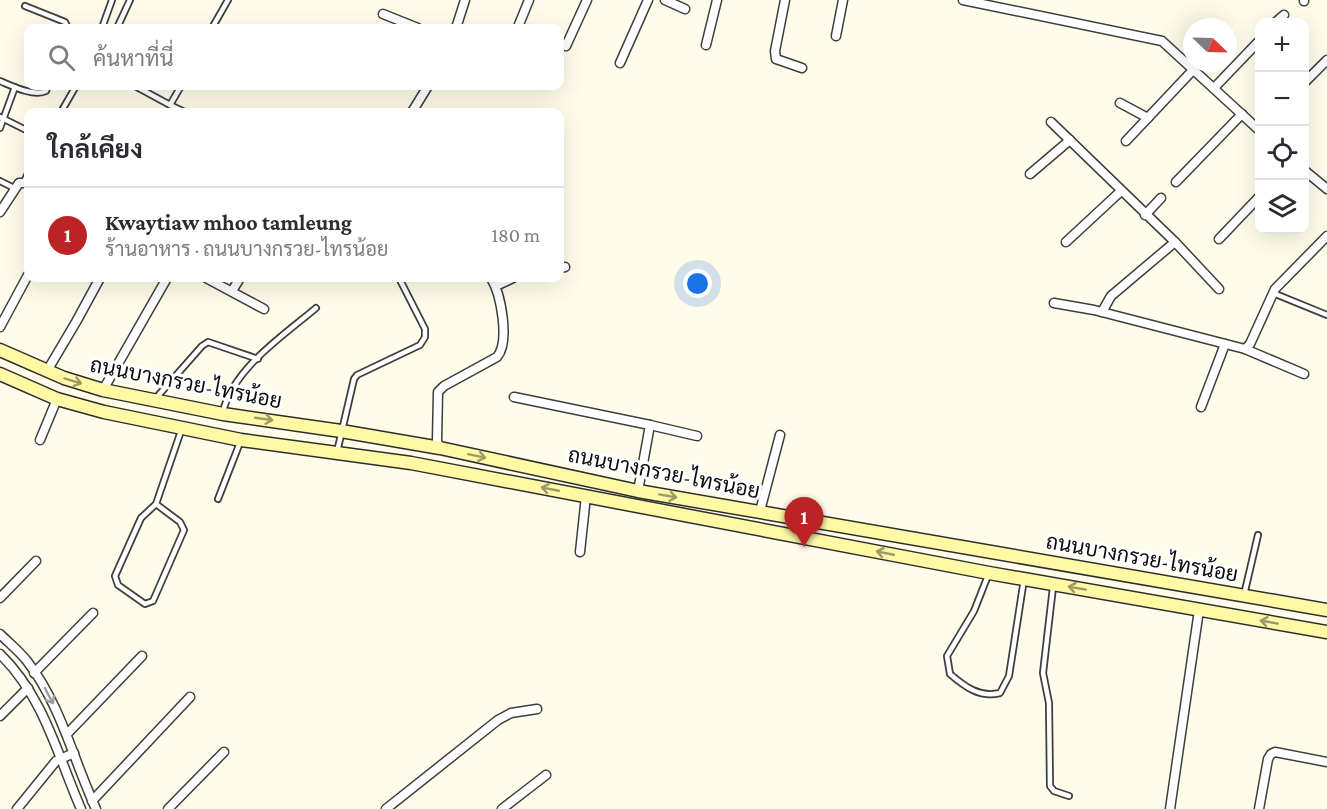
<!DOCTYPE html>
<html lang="th">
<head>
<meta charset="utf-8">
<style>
	body { margin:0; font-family:"Crimson Pro",Sarabun,serif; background:#f2f2f3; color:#2b2b33 }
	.controls { position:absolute; right:18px; top:18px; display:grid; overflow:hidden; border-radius:12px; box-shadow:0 6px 24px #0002 }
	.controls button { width:54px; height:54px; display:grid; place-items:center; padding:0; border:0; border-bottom:2px solid #e1e1e2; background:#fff; color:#2b2b33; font:30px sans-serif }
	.compass { position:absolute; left:1183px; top:18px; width:54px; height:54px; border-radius:50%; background:#fff; box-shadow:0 6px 24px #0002; rotate:113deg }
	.you { position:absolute; left:698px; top:284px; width:21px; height:21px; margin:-15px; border:4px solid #fff; border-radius:50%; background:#1a73e8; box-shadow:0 0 0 9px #1a73e833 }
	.badge { display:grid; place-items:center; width:39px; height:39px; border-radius:50%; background:#bc2324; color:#fff; font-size:20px; font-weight:700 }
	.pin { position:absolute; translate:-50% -50px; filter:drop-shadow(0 2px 3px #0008) }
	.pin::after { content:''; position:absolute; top:32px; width:21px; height:18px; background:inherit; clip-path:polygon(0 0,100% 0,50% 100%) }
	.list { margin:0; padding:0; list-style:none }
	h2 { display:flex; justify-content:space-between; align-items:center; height:78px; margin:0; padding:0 24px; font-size:26px }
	h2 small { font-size:20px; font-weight:400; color:#7c7c81 }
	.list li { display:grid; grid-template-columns:39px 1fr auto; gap:18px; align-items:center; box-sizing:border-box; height:96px; padding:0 24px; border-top:2px solid #e1e1e2 }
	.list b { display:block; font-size:22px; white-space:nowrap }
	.list p { margin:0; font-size:20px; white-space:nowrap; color:#7c7c81 }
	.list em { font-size:20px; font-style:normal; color:#7c7c81 }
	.icon { flex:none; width:33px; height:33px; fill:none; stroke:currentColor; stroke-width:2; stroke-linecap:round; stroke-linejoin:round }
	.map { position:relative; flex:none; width:1327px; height:809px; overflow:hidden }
	.search { position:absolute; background:#fff; box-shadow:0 6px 24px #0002; left:24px; top:24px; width:540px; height:66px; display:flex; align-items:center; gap:15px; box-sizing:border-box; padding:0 21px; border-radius:12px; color:#7c7c81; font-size:22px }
	.panel { position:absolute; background:#fff; box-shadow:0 6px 24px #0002; left:24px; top:108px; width:540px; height:174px; border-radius:12px }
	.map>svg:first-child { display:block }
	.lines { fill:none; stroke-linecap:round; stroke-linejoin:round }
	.lane-casing { stroke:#3e3e3e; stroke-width:8 }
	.street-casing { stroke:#3e3e3e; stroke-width:11 }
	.secondary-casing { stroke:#2d2d2d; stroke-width:15 }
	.lane { stroke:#fff; stroke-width:4.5 }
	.street { stroke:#fff; stroke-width:8 }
	.secondary { stroke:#fff9a5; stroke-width:12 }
	.oneway { stroke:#9d9a67 }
	.oneway2 { stroke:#9d9d9d }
	.labels { text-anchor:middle; stroke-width:6; stroke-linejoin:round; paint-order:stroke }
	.street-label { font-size:21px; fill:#0b0b0b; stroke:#fff }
</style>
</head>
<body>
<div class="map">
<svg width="1327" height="809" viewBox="0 0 1327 809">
	<rect width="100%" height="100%" fill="#fffcea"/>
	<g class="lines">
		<defs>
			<g id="lane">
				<polyline points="25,6 65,22 68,28"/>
				<polyline points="102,28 112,0"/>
				<polyline points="117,28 130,0"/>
				<polyline points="212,28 228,0"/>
				<path d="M0,81C12,86 34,97 46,91L48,86"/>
				<polyline points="135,86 170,105 181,86"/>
				<polyline points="170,105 185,112"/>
				<polyline points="61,112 76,86"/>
				<polyline points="0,117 28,131"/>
				<polyline points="0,128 15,87"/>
				<polyline points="0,181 14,188"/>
				<polyline points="24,182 28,173"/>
				<polyline points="1273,293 1327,315"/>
				<polyline points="156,398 202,346 208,342 258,359"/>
				<path d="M223,411C235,367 283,336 316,308"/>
				<polyline points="337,452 354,379 357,375 420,345 425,337 425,329 399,278"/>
				<polyline points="218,499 241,440"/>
				<polyline points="156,504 180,522 184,530 153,601 145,604 118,585 115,576 141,518 156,504 182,428"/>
				<path d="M989,573L974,611L947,656L950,674C965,687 980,698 1000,693L1009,676L1024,579"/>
				<polyline points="1053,587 1043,673 1049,703 1050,786 1054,791 1069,796"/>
				<polyline points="1244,595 1258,535"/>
			</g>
			<g id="street">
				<polyline points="665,0 685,9"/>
				<polyline points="785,0 775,51 776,59 802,68"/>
				<polyline points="963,0 1162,41 1260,131"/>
				<polyline points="1304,1 1304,0"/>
				<polyline points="383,14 418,28"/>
				<polyline points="1276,22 1284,15"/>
				<polyline points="518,27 529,0"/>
				<polyline points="456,28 465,0"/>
				<polyline points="836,36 843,0"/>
				<polyline points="706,45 717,0"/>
				<polyline points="566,46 587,0"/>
				<polyline points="620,63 648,0"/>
				<polyline points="1304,83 1327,60"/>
				<polyline points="1214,88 1260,40"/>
				<polyline points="1120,103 1148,118"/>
				<polyline points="412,112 428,86"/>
				<polyline points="1051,122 1175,242 1219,289"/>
				<polyline points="1126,141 1193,70"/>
				<polyline points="1304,170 1327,189"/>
				<polyline points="1030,174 1070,140"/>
				<polyline points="1176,182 1242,114"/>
				<polyline points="0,212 19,183 28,183"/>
				<polyline points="1145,215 1161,198"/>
				<polyline points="1219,239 1260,196"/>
				<polyline points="1066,242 1121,191"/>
				<polyline points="560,268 565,267"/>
				<polyline points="206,278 264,309"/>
				<polyline points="496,286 513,278"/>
				<polyline points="232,291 240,278"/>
				<polyline points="1054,303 1094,310 1245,349 1304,374"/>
				<polyline points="1102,312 1111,296 1175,242"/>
				<polyline points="0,327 28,275"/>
				<polyline points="1245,349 1250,344 1275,289 1327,236"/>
				<polyline points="47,371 76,322 100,278"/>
				<polyline points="103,390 167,278"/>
				<polyline points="514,397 650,425 638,491"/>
				<polyline points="1201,407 1225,344"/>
				<polyline points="650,425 697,436"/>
				<polyline points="40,440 57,399"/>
				<path d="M440,448L437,441L438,392L444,386L497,357C510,342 501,294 491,278"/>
				<polyline points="760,511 780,435"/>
				<polyline points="580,552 586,496"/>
				<polyline points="0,598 36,561"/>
				<path d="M0,634C9,643 19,651 27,661C61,705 73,759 96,809"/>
				<path d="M0,654C44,697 57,754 81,809"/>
				<polyline points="34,673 93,613"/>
				<polyline points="0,716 28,688"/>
				<polyline points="67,734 142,656"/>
				<polyline points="92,801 190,697"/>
				<polyline points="17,809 56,761 74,753"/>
				<polyline points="168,809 224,752"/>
				<polyline points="386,809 498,720 511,713 537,709"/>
				<polyline points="502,809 546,775"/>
				<polyline points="1170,809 1199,610"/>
				<polyline points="1259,809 1268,759 1271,754 1275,752 1327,762"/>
			</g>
			<g id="secondary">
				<polyline points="0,350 64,378 103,390 223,414 341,431 440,448 638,491 1327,610"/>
				<polyline points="0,374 57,399 104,412 241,440 411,463 989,573 1327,632"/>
			</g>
		</defs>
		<!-- lane casing -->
		<use href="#lane" class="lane-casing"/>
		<!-- street casing -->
		<use href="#street" class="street-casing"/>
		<!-- secondary casing -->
		<use href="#secondary" class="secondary-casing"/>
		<!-- lane -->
		<use href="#lane" class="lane"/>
		<!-- street -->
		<use href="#street" class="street"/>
		<!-- secondary -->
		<use href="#secondary" class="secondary"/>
	</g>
	<!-- one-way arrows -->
	<defs><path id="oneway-shaft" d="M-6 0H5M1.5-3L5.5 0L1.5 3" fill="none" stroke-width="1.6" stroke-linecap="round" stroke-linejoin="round" transform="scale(1.5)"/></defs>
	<g class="oneway">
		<use href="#oneway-shaft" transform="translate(73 381) rotate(17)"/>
		<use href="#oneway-shaft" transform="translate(264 419) rotate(8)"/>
		<use href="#oneway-shaft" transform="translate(477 456) rotate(12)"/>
		<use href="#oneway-shaft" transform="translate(550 489) rotate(-169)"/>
		<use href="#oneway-shaft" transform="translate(668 496) rotate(10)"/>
		<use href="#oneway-shaft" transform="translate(885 553) rotate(-169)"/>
		<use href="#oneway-shaft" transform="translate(1077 588) rotate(-170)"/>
		<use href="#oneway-shaft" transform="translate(1269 622) rotate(-170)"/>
	</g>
	<use class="oneway2" href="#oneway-shaft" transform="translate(49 696) rotate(62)"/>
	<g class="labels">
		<!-- street labels -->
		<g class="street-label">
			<text transform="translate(186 383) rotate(11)" y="7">ถนนบางกรวย-ไทรน้อย</text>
			<text transform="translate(664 473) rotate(11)" y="7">ถนนบางกรวย-ไทรน้อย</text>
			<text transform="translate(1142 558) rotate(10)" y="7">ถนนบางกรวย-ไทรน้อย</text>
		</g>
	</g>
</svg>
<div class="controls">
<button>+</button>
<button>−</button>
<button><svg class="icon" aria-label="locate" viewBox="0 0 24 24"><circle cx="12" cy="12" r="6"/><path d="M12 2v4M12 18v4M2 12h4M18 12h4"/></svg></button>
<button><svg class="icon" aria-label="layers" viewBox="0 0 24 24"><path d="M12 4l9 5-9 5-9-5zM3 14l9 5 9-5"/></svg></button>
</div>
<svg class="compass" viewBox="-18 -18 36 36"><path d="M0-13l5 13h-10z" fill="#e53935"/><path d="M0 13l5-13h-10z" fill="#7c7c81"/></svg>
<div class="you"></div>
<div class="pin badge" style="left:804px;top:547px">1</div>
<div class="search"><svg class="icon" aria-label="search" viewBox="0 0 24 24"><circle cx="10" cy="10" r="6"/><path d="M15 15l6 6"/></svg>ค้นหาที่นี่</div>
<section class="panel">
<h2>ใกล้เคียง<small></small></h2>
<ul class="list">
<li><span class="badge">1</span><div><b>Kwaytiaw mhoo tamleung</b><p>ร้านอาหาร · ถนนบางกรวย-ไทรน้อย</p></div><em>180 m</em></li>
</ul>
</section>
</div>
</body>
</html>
